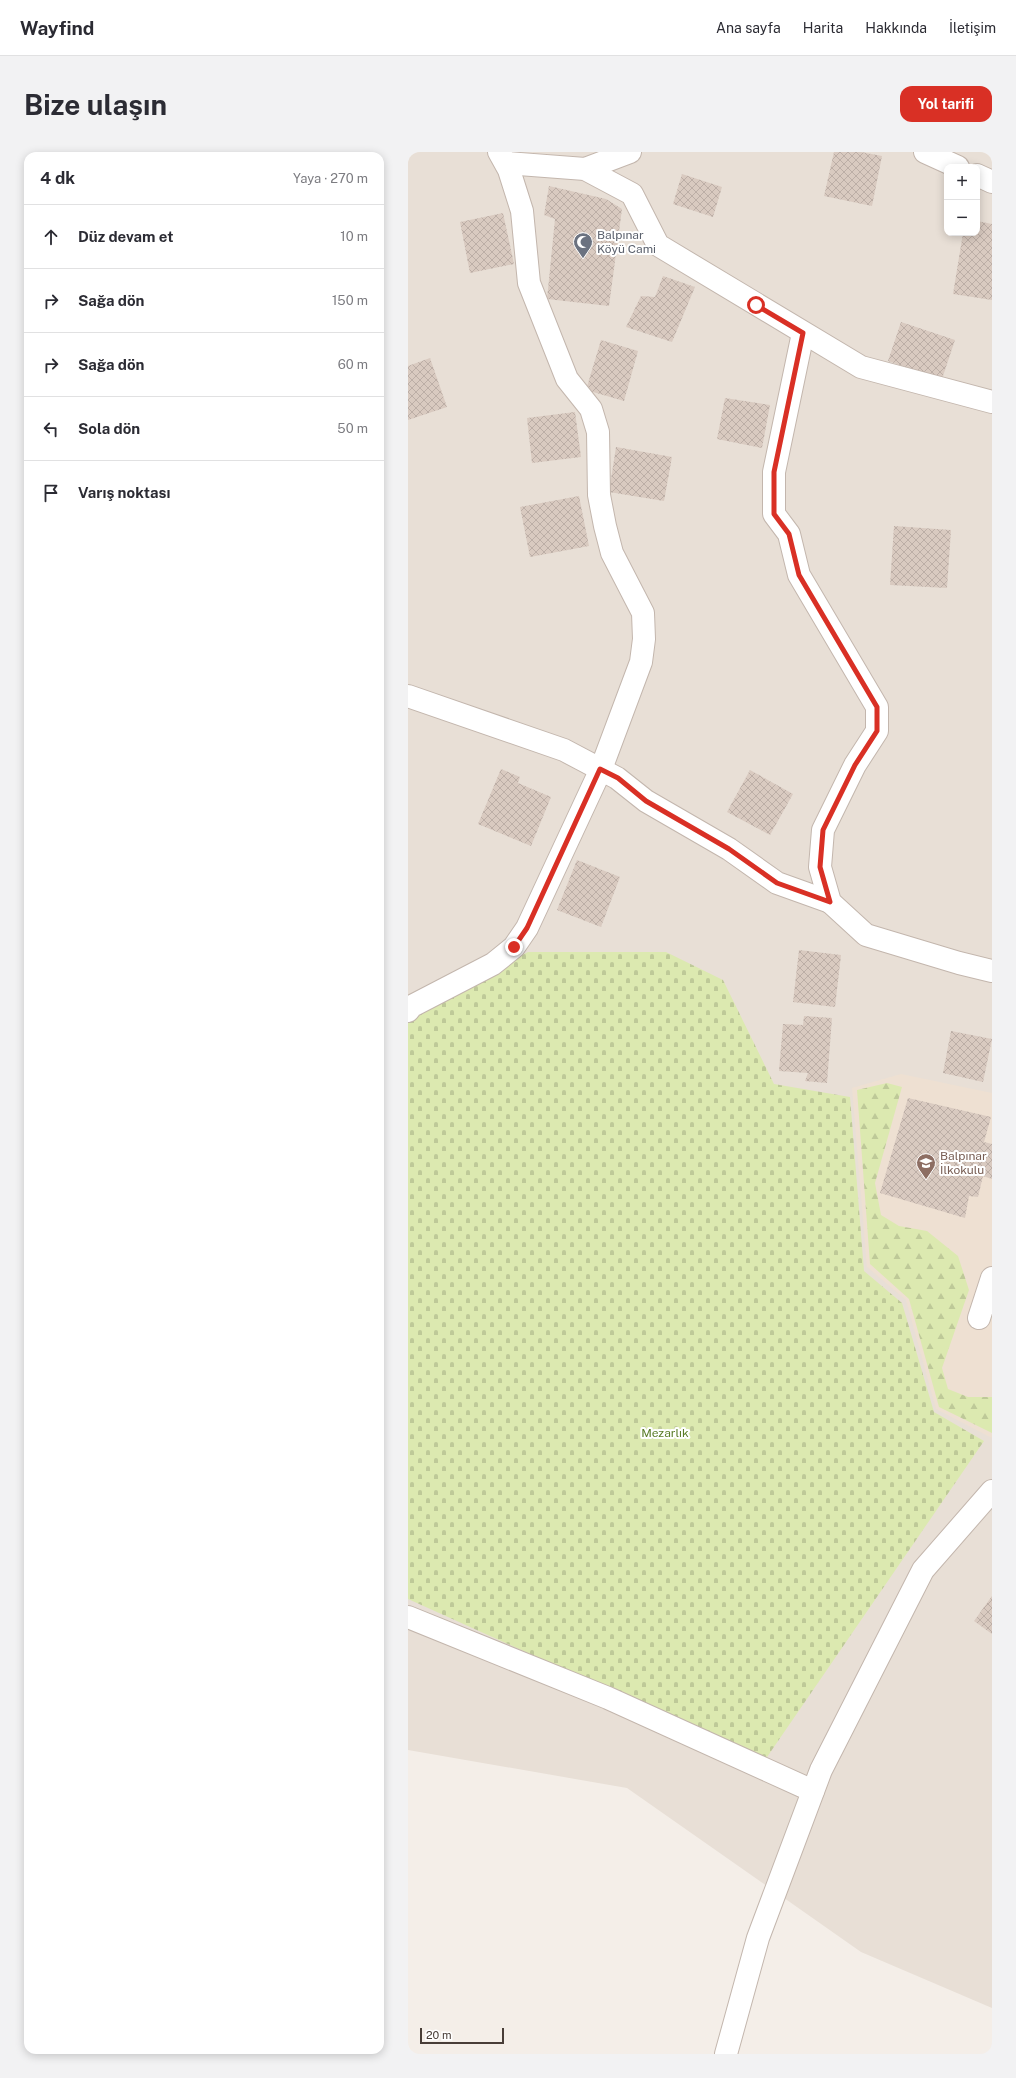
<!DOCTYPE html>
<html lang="tr">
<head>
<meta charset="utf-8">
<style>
	body { margin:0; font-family:"Public Sans",sans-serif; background:#f2f2f3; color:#2b2b33 }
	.controls { position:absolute; right:12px; top:12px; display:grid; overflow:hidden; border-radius:8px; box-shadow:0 2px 10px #0003 }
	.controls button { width:36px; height:36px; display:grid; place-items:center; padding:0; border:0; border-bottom:1px solid #e1e1e2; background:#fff; color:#2b2b33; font:20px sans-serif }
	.scale { position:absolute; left:12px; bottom:10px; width:84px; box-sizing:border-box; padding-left:4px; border:2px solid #483d37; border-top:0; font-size:11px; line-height:14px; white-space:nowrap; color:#483d37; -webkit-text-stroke:3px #fff; paint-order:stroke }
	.stop { position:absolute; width:12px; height:12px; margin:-9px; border:3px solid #d93025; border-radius:50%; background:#fff }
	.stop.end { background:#d93025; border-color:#fff; box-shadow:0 1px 4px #0008 }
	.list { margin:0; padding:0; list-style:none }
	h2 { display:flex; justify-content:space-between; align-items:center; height:52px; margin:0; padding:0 16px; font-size:17px }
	h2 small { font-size:13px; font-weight:400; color:#7c7c81 }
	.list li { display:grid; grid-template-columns:26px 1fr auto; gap:12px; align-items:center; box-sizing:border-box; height:64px; padding:0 16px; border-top:1px solid #e1e1e2 }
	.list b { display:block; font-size:15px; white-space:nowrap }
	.list em { font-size:13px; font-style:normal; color:#7c7c81 }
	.icon { flex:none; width:22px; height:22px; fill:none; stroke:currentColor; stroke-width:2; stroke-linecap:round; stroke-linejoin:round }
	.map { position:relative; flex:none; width:584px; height:1902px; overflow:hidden; border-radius:12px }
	header { display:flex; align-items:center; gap:24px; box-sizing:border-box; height:56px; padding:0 20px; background:#fff; border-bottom:1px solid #e1e1e2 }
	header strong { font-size:19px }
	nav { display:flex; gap:22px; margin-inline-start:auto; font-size:14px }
	.intro { display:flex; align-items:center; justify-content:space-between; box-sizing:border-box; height:96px; padding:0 24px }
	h1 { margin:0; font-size:28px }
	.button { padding:10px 18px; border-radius:12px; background:#d93025; color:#fff; font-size:14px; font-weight:700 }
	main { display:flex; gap:24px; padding:0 24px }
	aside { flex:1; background:#fff; border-radius:12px; box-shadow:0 2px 10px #0003 }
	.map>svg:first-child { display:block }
	.residential { fill:#e8dfd6; fill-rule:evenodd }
	.education { fill:#eee0d2 }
	.forest { fill:url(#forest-firs) }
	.cemetery { fill:url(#cemetery-stones) }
	.building { fill:url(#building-cross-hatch) }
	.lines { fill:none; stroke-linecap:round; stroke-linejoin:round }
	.minor-casing { stroke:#c3b6ad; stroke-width:24 }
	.minor { stroke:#fff; stroke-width:22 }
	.route { stroke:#d93025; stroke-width:5 }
	.labels { text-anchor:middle; stroke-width:4; stroke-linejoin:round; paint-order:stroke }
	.worship-label { font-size:12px; fill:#5b616d; stroke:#fff; text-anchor:start }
	.education-label { font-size:12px; fill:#785e54; stroke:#fff; text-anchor:start }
	.park-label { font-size:12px; fill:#5a7c28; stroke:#fff }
</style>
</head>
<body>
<header>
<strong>Wayfind</strong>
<nav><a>Ana sayfa</a><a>Harita</a><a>Hakkında</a><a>İletişim</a></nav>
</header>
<div class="intro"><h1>Bize ulaşın</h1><a class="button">Yol tarifi</a></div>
<main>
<aside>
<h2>4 dk<small>Yaya · 270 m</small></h2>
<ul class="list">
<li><svg class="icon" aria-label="ahead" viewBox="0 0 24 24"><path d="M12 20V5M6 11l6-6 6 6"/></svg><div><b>Düz devam et</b></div><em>10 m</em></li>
<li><svg class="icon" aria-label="right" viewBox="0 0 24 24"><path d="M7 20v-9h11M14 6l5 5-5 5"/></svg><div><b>Sağa dön</b></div><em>150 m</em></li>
<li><svg class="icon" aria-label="right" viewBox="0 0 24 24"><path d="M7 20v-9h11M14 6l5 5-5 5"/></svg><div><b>Sağa dön</b></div><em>60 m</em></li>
<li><svg class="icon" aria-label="left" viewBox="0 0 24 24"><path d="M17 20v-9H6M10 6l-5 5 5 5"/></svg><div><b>Sola dön</b></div><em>50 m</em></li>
<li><svg class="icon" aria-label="arrive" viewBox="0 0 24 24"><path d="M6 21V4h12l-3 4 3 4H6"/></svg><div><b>Varış noktası</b></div></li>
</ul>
</aside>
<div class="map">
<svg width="584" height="1902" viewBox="0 0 584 1902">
	<defs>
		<pattern id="forest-firs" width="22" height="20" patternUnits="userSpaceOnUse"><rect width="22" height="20" fill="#dce9b0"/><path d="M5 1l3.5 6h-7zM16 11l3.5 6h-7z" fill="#bec998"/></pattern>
		<pattern id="cemetery-stones" width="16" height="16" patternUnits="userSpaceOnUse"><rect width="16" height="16" fill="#dce9b0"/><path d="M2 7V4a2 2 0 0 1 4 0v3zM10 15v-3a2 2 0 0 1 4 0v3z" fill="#bec998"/></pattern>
		<pattern id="building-cross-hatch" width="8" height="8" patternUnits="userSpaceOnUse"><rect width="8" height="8" fill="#d9cac0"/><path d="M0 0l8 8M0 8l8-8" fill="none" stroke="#bcaea6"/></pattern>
	</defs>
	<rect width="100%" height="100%" fill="#f4eee8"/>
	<!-- residential -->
	<path class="residential" d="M0,0H584V1856L453,1800L219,1636L0,1598ZM539,15H569V81H539Z"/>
	<!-- education -->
	<polygon class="education" points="493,922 584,941 584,1286 528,1257 498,1148 459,1115 444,936"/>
	<!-- forest -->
	<polygon class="forest" points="479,931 494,935 467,1031 473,1063 491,1074 519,1079 550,1104 561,1138 534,1216 540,1237 560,1245 584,1245 584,1281 531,1255 501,1147 462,1112 449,938"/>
	<!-- cemetery -->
	<polygon class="cemetery" points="120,800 258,800 315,828 366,932 442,945 456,1119 494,1151 526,1260 576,1289 357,1608 0,1447 0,862"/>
	<!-- building -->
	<g class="building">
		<polygon points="426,0 453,0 474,4 464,54 416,44"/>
		<polygon points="274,22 314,35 305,65 265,52"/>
		<polygon points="141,34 198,47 214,57 201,154 139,147 147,67 136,63"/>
		<polygon points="95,61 106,112 62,121 52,70"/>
		<polygon points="569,69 584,72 584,148 545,142 555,81 569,81"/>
		<polygon points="255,124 287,135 264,190 218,175 233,144 247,145"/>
		<polygon points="493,170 547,188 534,227 480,209"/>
		<polygon points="193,188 230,199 216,249 178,238"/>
		<polygon points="22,206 39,255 0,268 0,214"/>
		<polygon points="317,246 362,253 354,296 309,287"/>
		<polygon points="167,260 173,305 124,311 119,266"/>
		<polygon points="208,295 264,305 256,349 201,340"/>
		<polygon points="171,344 181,394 122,405 112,355"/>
		<polygon points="486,374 543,378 539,436 482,433"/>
		<polygon points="93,617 112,625 110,631 143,645 123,694 70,672"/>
		<polygon points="342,618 385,642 362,683 319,660"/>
		<polygon points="169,708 212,725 193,775 149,758"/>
		<polygon points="391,798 433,803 427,855 385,850"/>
		<polygon points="396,864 424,866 419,931 397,929 400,921 371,919 375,872 395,873"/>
		<polygon points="543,879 584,887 575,930 535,921"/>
		<polygon points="500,946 583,965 576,990 584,992 584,1027 575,1024 570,1045 561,1044 557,1066 472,1041"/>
		<polygon points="584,1444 584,1482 566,1469"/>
	</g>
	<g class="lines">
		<defs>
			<g id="minor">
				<polyline points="517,0 550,15"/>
				<polyline points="98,11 177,17 224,42 250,93 453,215 584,250"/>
				<polyline points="177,17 222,0"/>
				<polyline points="569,23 584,30"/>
				<polyline points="395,181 366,320 366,362 381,382 391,423 469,555 469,579 447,613 415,678 412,715 422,750 458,783 551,811 584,819"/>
				<polyline points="0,544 156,598 209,626 238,649 321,697 369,731 422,750"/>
				<polyline points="0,859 4,854 85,812 106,795 119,776 193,617 233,510 236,487 235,461 204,401 197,374 191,343 190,280 183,257 159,227 121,131 114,59 101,18 91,0"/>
				<polyline points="571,1166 584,1126"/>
				<polyline points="0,1465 200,1546 405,1639"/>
				<polyline points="318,1902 350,1786 413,1618 515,1418 584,1339"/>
			</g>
		</defs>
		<!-- minor casing -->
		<use href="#minor" class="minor-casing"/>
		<!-- minor -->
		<use href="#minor" class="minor"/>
	</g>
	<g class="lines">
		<!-- route -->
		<polyline class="route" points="106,795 119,776 192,617 210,626 238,649 321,697 369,731 422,750 412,715 415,678 447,613 469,579 469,555 391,423 381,382 366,362 366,320 395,181 348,153"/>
	</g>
	<!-- icons -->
	<defs>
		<symbol id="mosque-pin" viewBox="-11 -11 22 30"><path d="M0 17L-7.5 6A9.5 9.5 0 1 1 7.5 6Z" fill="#6b7280" stroke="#fff"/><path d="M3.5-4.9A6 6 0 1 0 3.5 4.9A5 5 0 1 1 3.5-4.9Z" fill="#fff"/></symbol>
		<symbol id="school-pin" viewBox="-11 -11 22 30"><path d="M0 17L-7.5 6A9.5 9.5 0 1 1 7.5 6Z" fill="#8d6e63" stroke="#fff"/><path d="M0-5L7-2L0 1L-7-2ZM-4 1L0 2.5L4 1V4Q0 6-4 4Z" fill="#fff"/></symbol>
	</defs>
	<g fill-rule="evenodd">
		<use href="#mosque-pin" x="164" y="79" width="22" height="30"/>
		<use href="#school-pin" x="507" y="1000" width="22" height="30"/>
	</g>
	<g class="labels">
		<!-- worship labels -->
		<g class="worship-label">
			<text x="189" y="87">Balpınar<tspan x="189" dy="14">Köyü Cami</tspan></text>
		</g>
		<!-- education labels -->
		<g class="education-label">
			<text x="532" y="1008">Balpınar<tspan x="532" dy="14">İlkokulu</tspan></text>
		</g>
		<!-- park labels -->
		<g class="park-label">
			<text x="257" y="1285">Mezarlık</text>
		</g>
	</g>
</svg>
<div class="controls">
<button>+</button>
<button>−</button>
</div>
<div class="scale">20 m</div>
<div class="stop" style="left:348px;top:153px"></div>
<div class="stop end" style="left:106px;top:795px"></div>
</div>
</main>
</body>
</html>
